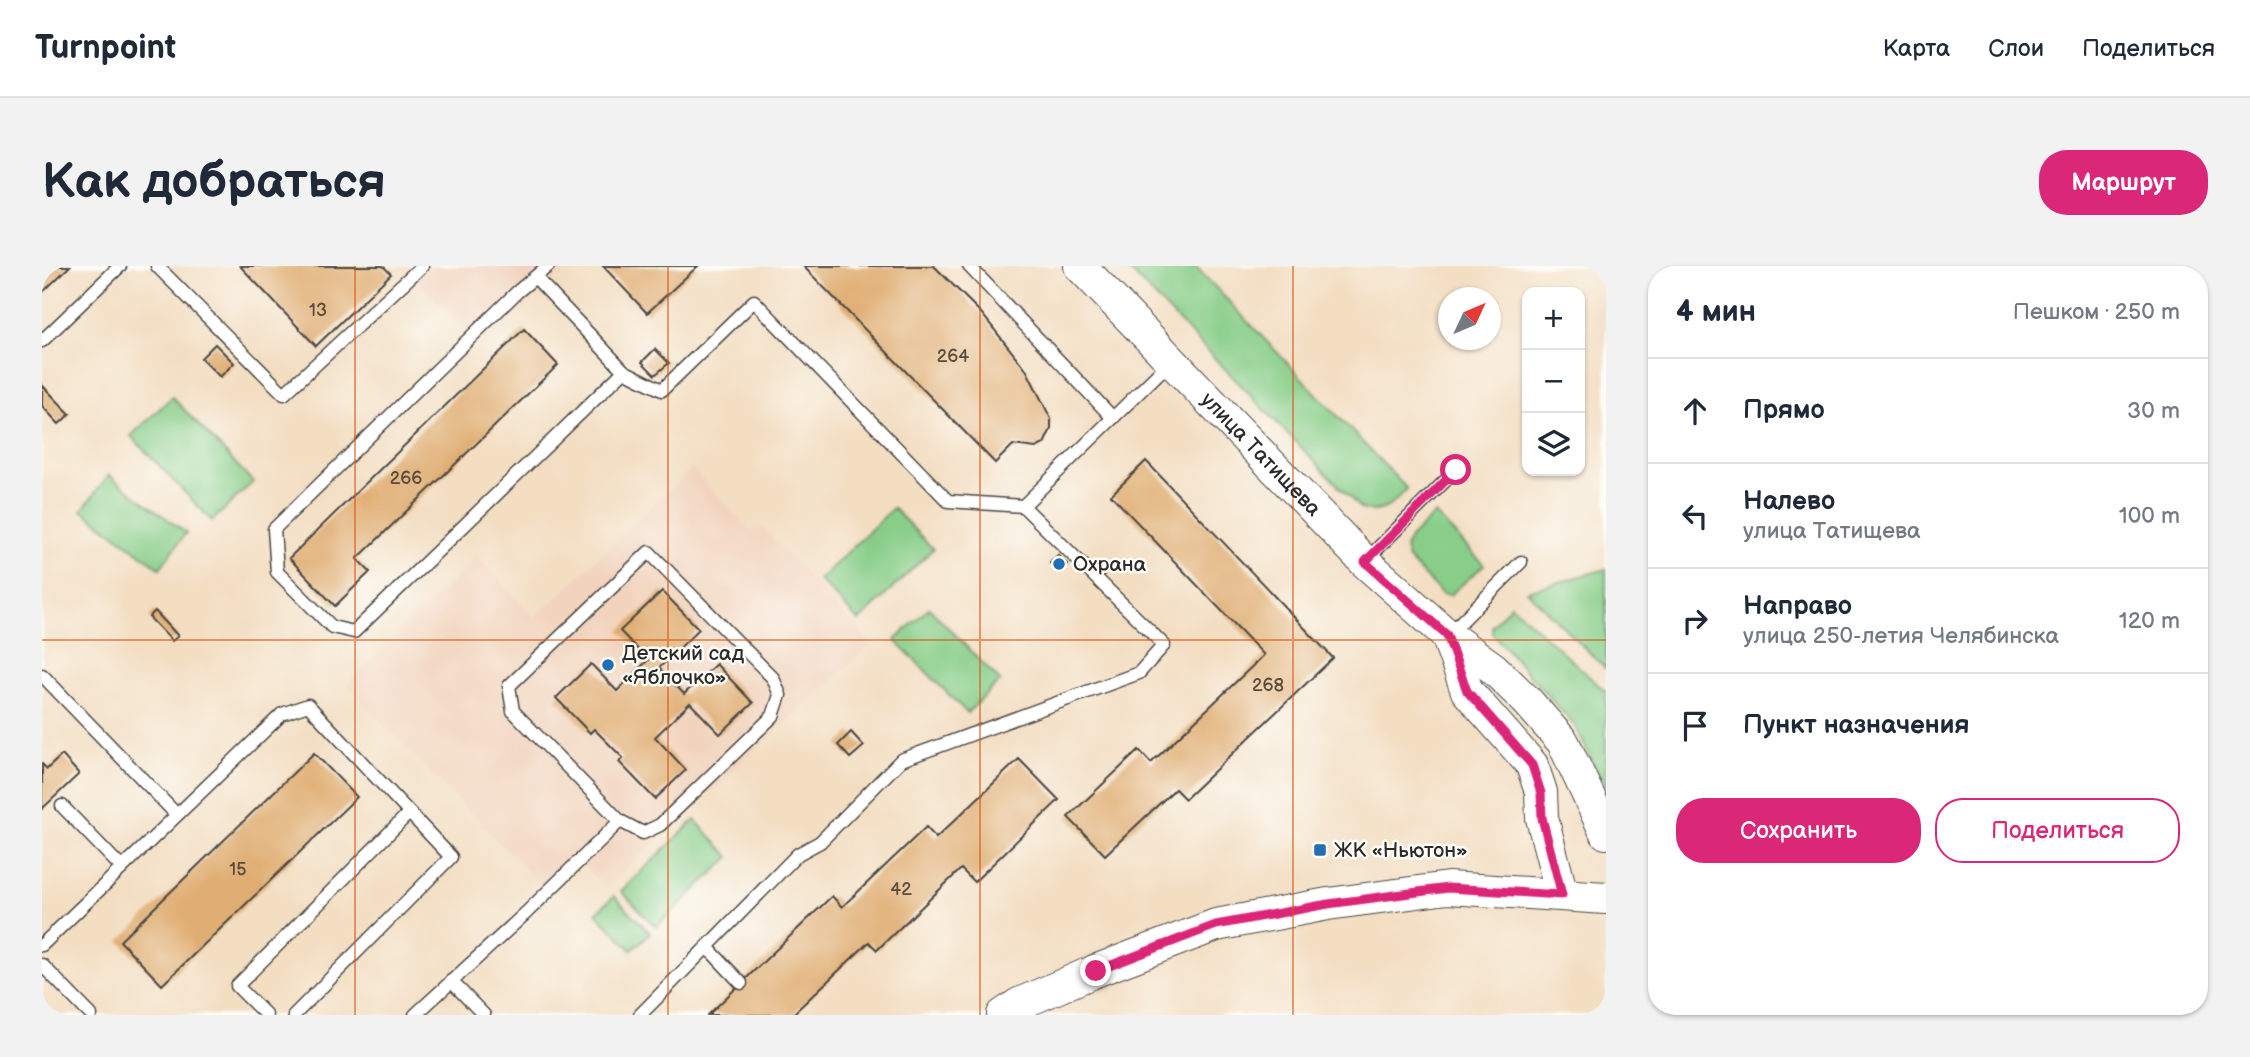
<!DOCTYPE html>
<html lang="ru">
<head>
<meta charset="utf-8">
<style>
	body { margin:0; font-family:"Balsamiq Sans",sans-serif; background:#f2f2f3; color:#1f2937 }
	.controls { position:absolute; right:21px; top:21px; display:grid; overflow:hidden; border-radius:14px; box-shadow:0 2px 5px #0004 }
	.controls button { width:63px; height:63px; display:grid; place-items:center; padding:0; border:0; border-bottom:2px solid #e0e1e3; background:#fff; color:#1f2937; font:35px sans-serif }
	.compass { position:absolute; left:1396px; top:21px; width:63px; height:63px; border-radius:50%; background:#fff; box-shadow:0 2px 5px #0004; rotate:46deg }
	.stop { position:absolute; width:21px; height:21px; margin:-16px; border:5px solid #db2777; border-radius:50%; background:#fff }
	.stop.end { background:#db2777; border-color:#fff; box-shadow:0 2px 7px #0008 }
	.list { margin:0; padding:0; list-style:none }
	h2 { display:flex; justify-content:space-between; align-items:center; height:91px; margin:0; padding:0 28px; font-size:30px }
	h2 small { font-size:23px; font-weight:400; color:#747a83 }
	.list li { display:grid; grid-template-columns:46px 1fr auto; gap:21px; align-items:center; box-sizing:border-box; height:105px; padding:0 28px; border-top:2px solid #e0e1e3 }
	.list b { display:block; font-size:26px; white-space:nowrap }
	.list p { margin:0; font-size:23px; white-space:nowrap; color:#747a83 }
	.list em { font-size:23px; font-style:normal; color:#747a83 }
	.actions { display:flex; gap:14px; padding:21px 28px }
	.actions a { flex:1; padding:16px 0; border:2px solid #db2777; border-radius:28px; text-align:center; font-size:24px; color:#db2777 }
	.actions .main { background:#db2777; color:#fff }
	.icon { flex:none; width:38px; height:38px; fill:none; stroke:currentColor; stroke-width:2; stroke-linecap:round; stroke-linejoin:round }
	.map { position:relative; flex:none; width:1564px; height:749px; overflow:hidden; border-radius:28px }
	header { display:flex; align-items:center; gap:42px; box-sizing:border-box; height:98px; padding:0 35px; background:#fff; border-bottom:2px solid #e0e1e3 }
	header strong { font-size:33px }
	nav { display:flex; gap:38px; margin-inline-start:auto; font-size:24px }
	.intro { display:flex; align-items:center; justify-content:space-between; box-sizing:border-box; height:168px; padding:0 42px }
	h1 { margin:0; font-size:49px }
	.button { padding:18px 32px; border-radius:28px; background:#db2777; color:#fff; font-size:24px; font-weight:700 }
	main { display:flex; gap:42px; padding:0 42px }
	aside { flex:1; background:#fff; border-radius:28px; box-shadow:0 2px 5px #0004 }
	.map>svg:first-child { display:block }
	.built { fill:#f2d4be }
	.green { fill:#88ce89; stroke:#5a7c5a; stroke-width:2 }
	.building { fill:#e0ae73 }
	.lines { fill:none; stroke-linecap:round; stroke-linejoin:round }
	.service-casing { stroke:#494642; stroke-width:15 }
	.tertiary-casing { stroke:#494642; stroke-width:34 }
	.service { stroke:#fff; stroke-width:12 }
	.tertiary { stroke:#fff; stroke-width:32 }
	.route { stroke:#db2777; stroke-width:9 }
	.grid { fill:none; stroke:#d5540f; stroke-width:2; stroke-opacity:0.55 }
	.poi-dot { fill:#1f6fb2; stroke:#fdfcf7; stroke-width:2.5 }
	.labels { text-anchor:middle; stroke-width:5; stroke-linejoin:round; paint-order:stroke }
	.number-label { font-size:18px; fill:#584c3d }
	.street-label { font-size:21px; fill:#2b2b2b; stroke:#fdfcf7 }
	.poi-label { font-size:21px; fill:#2b2b2b; stroke:#fdfcf7; text-anchor:start }
</style>
</head>
<body>
<header>
<strong>Turnpoint</strong>
<nav><a>Карта</a><a>Слои</a><a>Поделиться</a></nav>
</header>
<div class="intro"><h1>Как добраться</h1><a class="button">Маршрут</a></div>
<main>
<div class="map">
<svg width="1564" height="749" viewBox="0 0 1564 749">
	<rect width="100%" height="100%" fill="#fdfcf7"/>
	<filter id="ink" filterUnits="userSpaceOnUse"><feTurbulence type="fractalNoise" baseFrequency=".0143" numOctaves="2"/><feDisplacementMap in="SourceGraphic" scale="14" xChannelSelector="R" yChannelSelector="G"/><feConvolveMatrix kernelMatrix="1 2 1 2 8 2 1 2 1" color-interpolation-filters="sRGB"/></filter>
	<filter id="wash" filterUnits="userSpaceOnUse"><feTurbulence type="fractalNoise" baseFrequency=".00686" numOctaves="4" result="noise"/><feDisplacementMap in="SourceGraphic" scale="28" xChannelSelector="R" yChannelSelector="G"/><feGaussianBlur stdDeviation="1.57" result="paint"/><feColorMatrix in="noise" values="0 0 0 0 0 0 0 0 0 0 0 0 0 0 0 0 0 1.4 0 .05"/><feComposite in="paint" operator="in"/></filter>
	<g filter="url(#wash)">
		<rect width="100%" height="100%" fill="#f3dec2"/>
		<!-- built -->
		<g class="built">
			<polygon points="361,0 527,0 440,82"/>
			<polygon points="650,202 708,265 721,262 830,378 563,622 530,588 498,619 304,419 435,290 493,352"/>
		</g>
		<!-- green -->
		<g class="green">
			<path d="M1083,0H1153L1365,223C1351,238 1341,250 1319,243Z"/>
			<polygon points="130,131 211,216 170,255 89,170"/>
			<polygon points="67,209 144,267 118,302 40,244"/>
			<polygon points="851,242 891,283 817,355 777,314"/>
			<polygon points="1393,248 1442,299 1408,329 1400,328 1365,292 1363,282 1368,272"/>
			<polygon points="1564,303 1564,403 1485,325"/>
			<polygon points="1469,339 1564,426 1564,522 1532,459 1450,367 1450,360"/>
			<polygon points="887,342 958,415 925,447 853,374"/>
			<polygon points="653,554 688,591 614,661 579,625"/>
			<polygon points="572,630 608,667 590,684 554,647"/>
		</g>
		<g id="blocks">
			<!-- building -->
			<g class="building">
				<polygon points="0,0 28,0 0,27"/>
				<polygon points="198,0 341,0 349,8 274,80"/>
				<polygon points="561,0 656,0 605,47"/>
				<polygon points="761,0 892,0 940,48 985,105 1009,153 1009,163 1002,178 994,182 971,179 953,197"/>
				<polygon points="482,63 516,99 315,293 328,306 293,340 247,292"/>
				<polygon points="173,78 192,97 178,111 159,92"/>
				<polygon points="613,83 627,97 613,109 600,96"/>
				<polygon points="0,119 28,148 17,158 0,140"/>
				<polygon points="1104,195 1291,392 1143,533 1133,523 1063,589 1026,551 1097,484 1109,497 1222,389 1069,229"/>
				<polygon points="1016,289 1025,298 1017,306 1008,297"/>
				<polygon points="620,325 657,363 617,402 642,428 674,398 711,437 678,468 648,437 613,471 644,504 613,533 577,496 581,492 552,463 548,467 514,432 549,398 575,425 606,394 578,365"/>
				<polygon points="113,345 136,370 130,375 107,351"/>
				<polygon points="809,466 822,480 808,492 796,479"/>
				<polygon points="272,487 315,531 120,719 78,675"/>
				<polygon points="20,489 37,508 0,543 0,498 5,503"/>
				<polygon points="977,493 1017,534 932,616 919,603 835,684 827,676 750,749 666,749 790,630 800,641 884,561 894,572"/>
			</g>
		</g>
	</g>
	<g filter="url(#ink)">
		<use href="#blocks" fill-opacity="0" stroke="#494642" stroke-width="2"/>
		<g class="lines">
			<defs>
				<g id="service">
					<polyline points="115,0 242,128 380,0"/>
					<polyline points="506,0 475,26 232,263 235,306 290,361 312,366 582,105"/>
					<polyline points="927,0 1071,152"/>
					<polyline points="494,12 582,105 620,124 712,35 906,235 981,240 1122,379 1097,407 859,494 778,576 756,588 598,749"/>
					<polyline points="0,75 78,0"/>
					<polyline points="981,240 1129,95"/>
					<polyline points="1323,295 1414,204"/>
					<polyline points="1407,368 1479,296"/>
					<polyline points="0,409 134,548"/>
					<polyline points="20,540 79,601"/>
					<polyline points="0,679 240,448 266,439 409,591 252,749"/>
					<polyline points="665,681 699,717"/>
					<polyline points="0,699 49,749"/>
					<polyline points="409,715 442,749"/>
					<polyline points="224,749 195,720 367,547"/>
					<polyline points="373,749 485,646 578,555 601,567 618,559 731,450 738,429 731,412 607,286 467,420 471,445 578,555"/>
				</g>
				<g id="tertiary">
					<path id="s1" d="M1038,0L1323,296L1405,369L1451,402L1485,435L1521,476L1564,567"/>
					<polyline points="1405,369 1425,425 1490,499 1499,526 1500,552 1520,629"/>
					<polyline points="961,749 977,738 1053,705 1174,659 1286,638 1406,622 1564,632"/>
				</g>
			</defs>
			<!-- service casing -->
			<use href="#service" class="service-casing"/>
			<!-- tertiary casing -->
			<use href="#tertiary" class="tertiary-casing"/>
			<!-- service -->
			<use href="#service" class="service"/>
			<!-- tertiary -->
			<use href="#tertiary" class="tertiary"/>
		</g>
	</g>
	<g class="lines" filter="url(#ink)">
		<!-- route -->
		<polyline class="route" points="1054,705 1174,659 1286,638 1406,622 1520,629 1500,552 1499,527 1490,499 1425,425 1405,369 1323,296 1414,204"/>
	</g>
	<!-- grid -->
	<path class="grid" d="M313,0V749M626,0V749M938,0V749M1251,0V749M0,374H1564"/>
	<!-- markers -->
	<g class="poi-dot">
		<circle cx="1017" cy="298" r="7"/>
		<circle cx="566" cy="399" r="7"/>
		<rect x="1271" y="577" width="14" height="14" rx="3.5"/>
	</g>
	<g class="labels">
		<!-- number labels -->
		<g class="number-label">
			<text x="276" y="50">13</text>
			<text x="911" y="96">264</text>
			<text x="364" y="218">266</text>
			<text x="1226" y="425">268</text>
			<text x="196" y="609">15</text>
			<text x="859" y="629">42</text>
		</g>
		<!-- street labels -->
		<g class="street-label">
			<text dy="7" stroke="none"><textPath href="#s1" startOffset="261">улица Татищева</textPath></text>
		</g>
		<!-- poi labels -->
		<g class="poi-label">
			<text x="1031" y="305">Охрана</text>
			<text x="580" y="394">Детский сад<tspan x="580" dy="24">«Яблочко»</tspan></text>
			<text x="1292" y="591">ЖК «Ньютон»</text>
		</g>
	</g>
</svg>
<div class="controls">
<button>+</button>
<button>−</button>
<button><svg class="icon" aria-label="layers" viewBox="0 0 24 24"><path d="M12 4l9 5-9 5-9-5zM3 14l9 5 9-5"/></svg></button>
</div>
<svg class="compass" viewBox="-18 -18 36 36"><path d="M0-13l5 13h-10z" fill="#e53935"/><path d="M0 13l5-13h-10z" fill="#747a83"/></svg>
<div class="stop" style="left:1414px;top:204px"></div>
<div class="stop end" style="left:1054px;top:705px"></div>
</div>
<aside>
<h2>4 мин<small>Пешком · 250 m</small></h2>
<ul class="list">
<li><svg class="icon" aria-label="ahead" viewBox="0 0 24 24"><path d="M12 20V5M6 11l6-6 6 6"/></svg><div><b>Прямо</b></div><em>30 m</em></li>
<li><svg class="icon" aria-label="left" viewBox="0 0 24 24"><path d="M17 20v-9H6M10 6l-5 5 5 5"/></svg><div><b>Налево</b><p>улица Татищева</p></div><em>100 m</em></li>
<li><svg class="icon" aria-label="right" viewBox="0 0 24 24"><path d="M7 20v-9h11M14 6l5 5-5 5"/></svg><div><b>Направо</b><p>улица 250-летия Челябинска</p></div><em>120 m</em></li>
<li><svg class="icon" aria-label="arrive" viewBox="0 0 24 24"><path d="M6 21V4h12l-3 4 3 4H6"/></svg><div><b>Пункт назначения</b></div></li>
</ul>
<div class="actions"><a class="main">Сохранить</a><a>Поделиться</a></div>
</aside>
</main>
</body>
</html>
